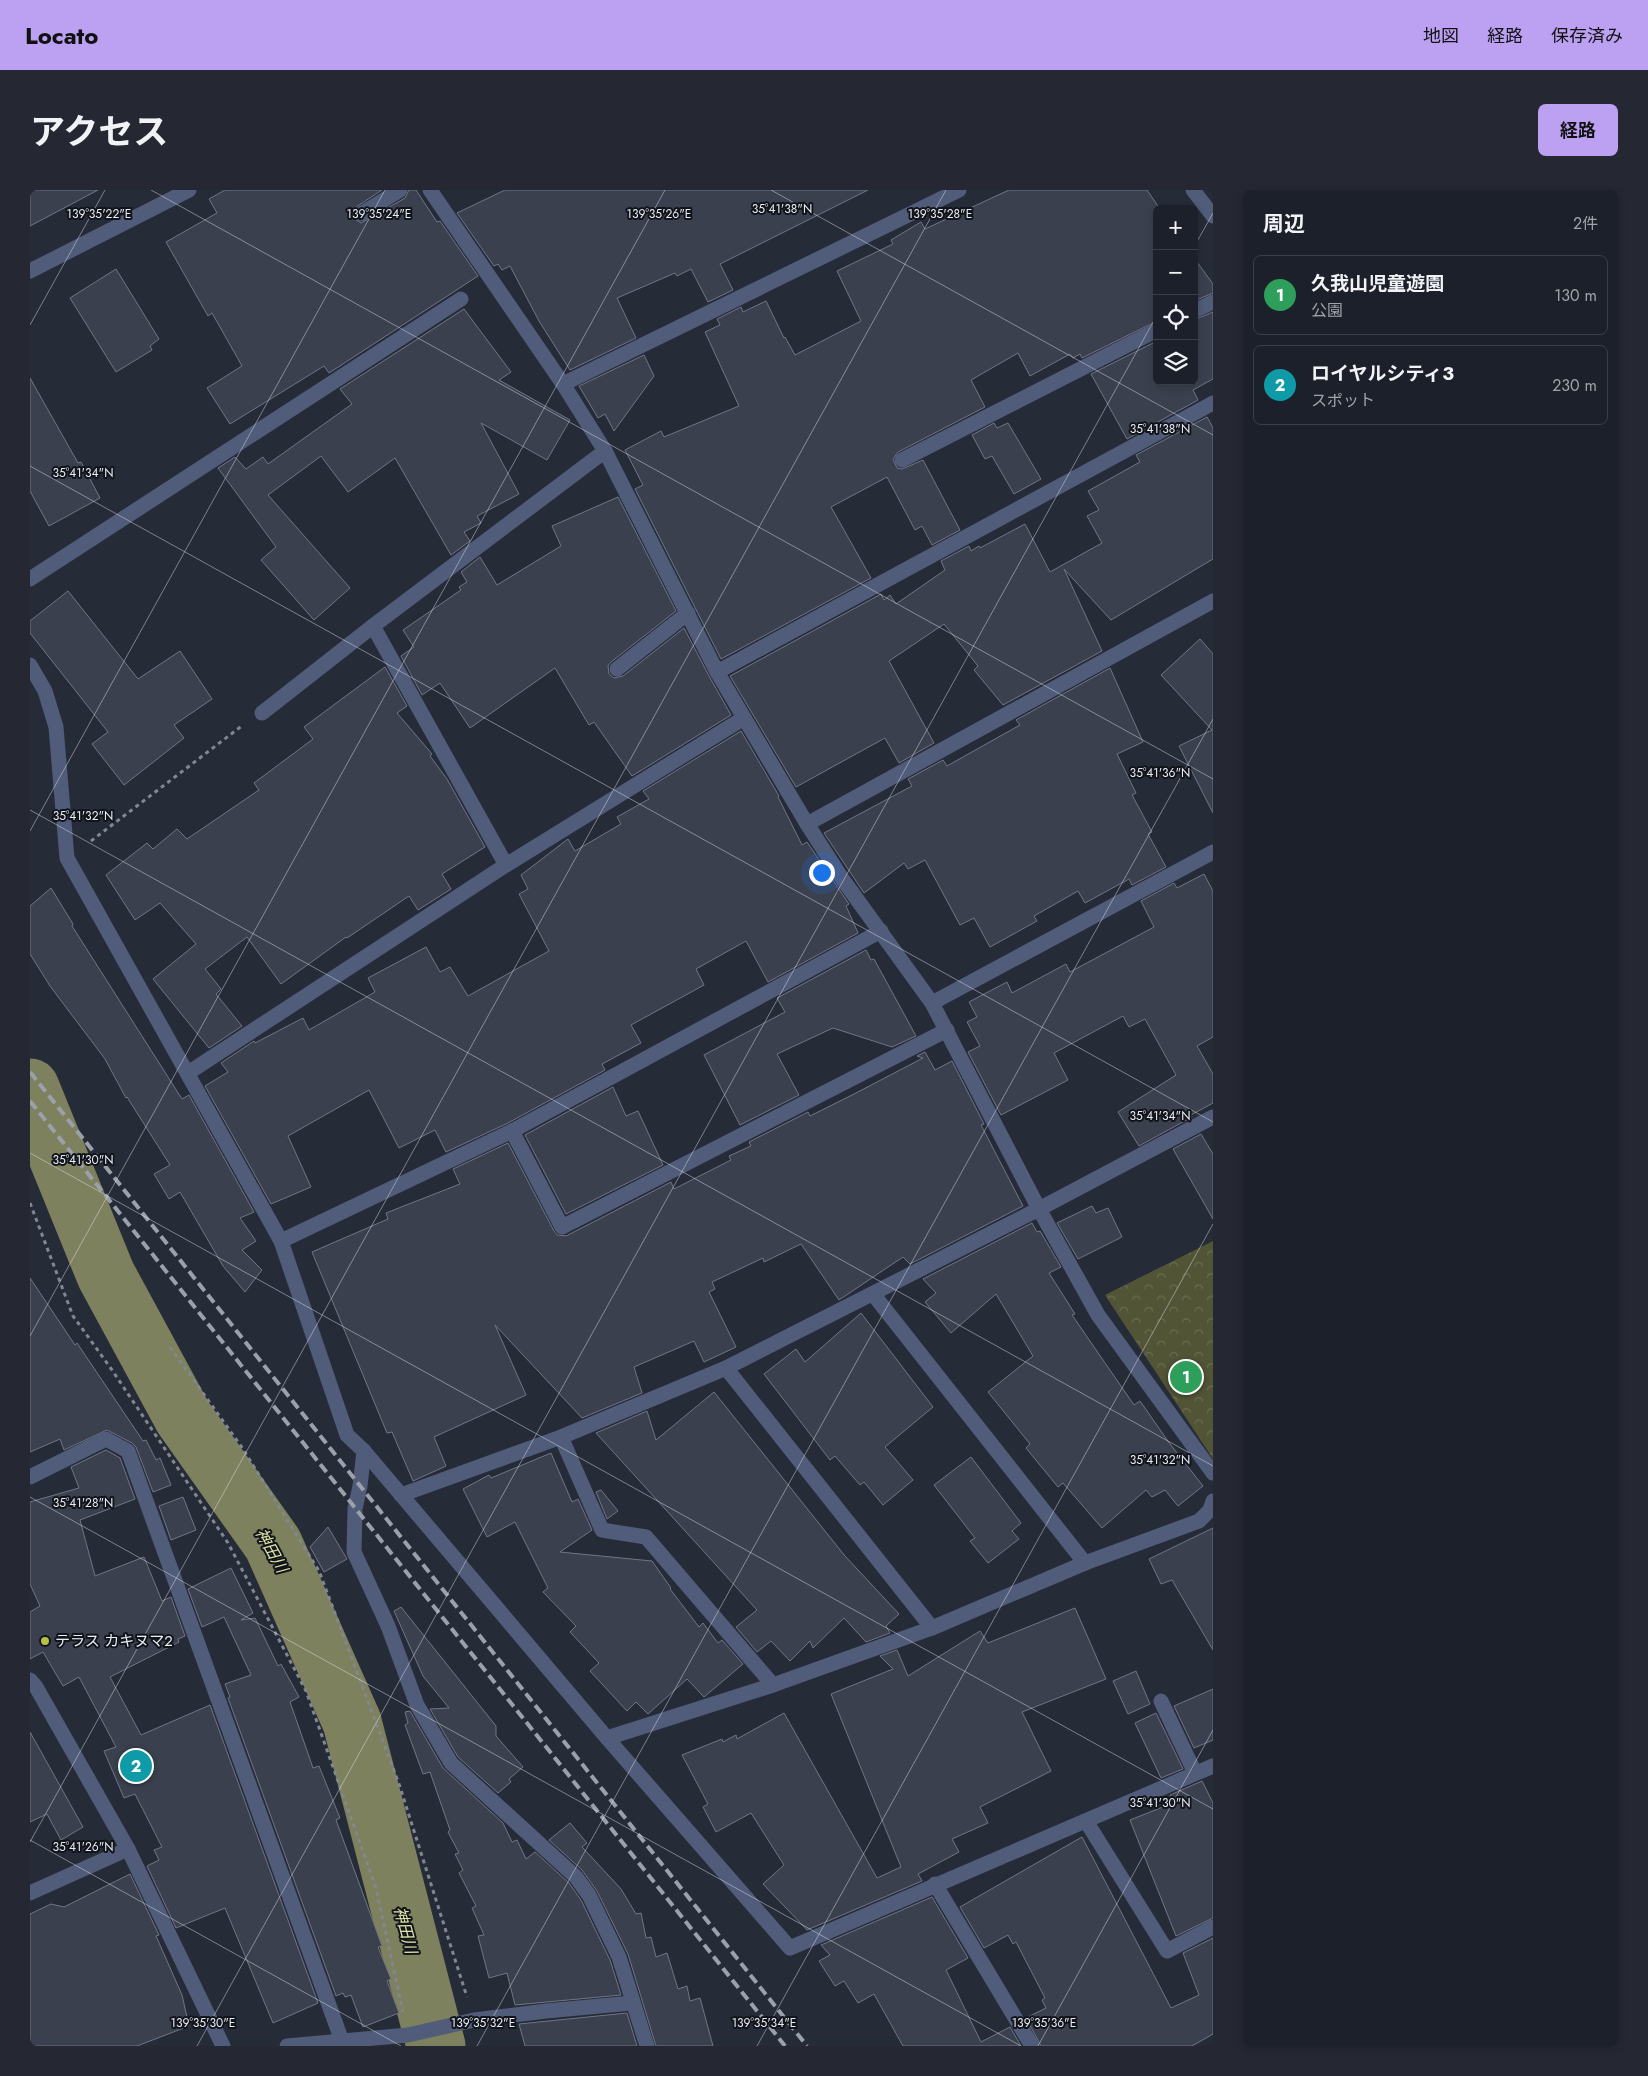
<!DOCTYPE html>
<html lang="ja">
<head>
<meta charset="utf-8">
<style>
	body { margin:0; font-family:Jost,"Noto Sans JP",sans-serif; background:#252832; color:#f1f3f6 }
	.controls { position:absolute; right:15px; top:15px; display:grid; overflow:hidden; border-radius:8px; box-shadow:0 2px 8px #0003 }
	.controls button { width:45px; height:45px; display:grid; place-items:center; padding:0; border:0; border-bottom:1px solid #3a3e47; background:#1c202a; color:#f1f3f6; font:25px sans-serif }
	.you { position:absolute; left:791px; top:682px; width:18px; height:18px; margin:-12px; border:4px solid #fff; border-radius:50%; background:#1a73e8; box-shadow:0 0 0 8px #1a73e833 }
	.badge { display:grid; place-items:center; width:32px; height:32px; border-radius:50%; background:#bca0f2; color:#fff; font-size:16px; font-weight:700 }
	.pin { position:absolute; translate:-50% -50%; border:2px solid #fff; box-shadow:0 1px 5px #0006 }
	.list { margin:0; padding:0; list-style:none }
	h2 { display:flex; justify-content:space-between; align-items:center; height:65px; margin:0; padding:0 20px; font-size:21px }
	h2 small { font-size:16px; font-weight:400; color:#a0a3a8 }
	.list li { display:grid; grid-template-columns:32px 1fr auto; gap:15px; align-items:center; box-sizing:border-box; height:80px; margin:0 10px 10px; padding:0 10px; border:1px solid #3a3e47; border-radius:8px }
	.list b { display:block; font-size:19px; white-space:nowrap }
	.list p { margin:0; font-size:16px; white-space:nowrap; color:#a0a3a8 }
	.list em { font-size:16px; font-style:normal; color:#a0a3a8 }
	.icon { flex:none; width:28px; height:28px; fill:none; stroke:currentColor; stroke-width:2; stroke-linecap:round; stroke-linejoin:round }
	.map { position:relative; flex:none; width:1183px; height:1856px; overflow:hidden; border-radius:8px }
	header { display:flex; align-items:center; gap:30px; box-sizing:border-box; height:70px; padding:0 25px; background:#bca0f2; color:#111 }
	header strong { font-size:24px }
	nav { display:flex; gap:28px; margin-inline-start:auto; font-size:18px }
	.intro { display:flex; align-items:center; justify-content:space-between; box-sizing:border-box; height:120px; padding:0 30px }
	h1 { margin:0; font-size:35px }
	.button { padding:12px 22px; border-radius:8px; background:#bca0f2; color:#111; font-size:18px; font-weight:700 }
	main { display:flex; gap:30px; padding:0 30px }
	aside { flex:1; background:#1c202a; border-radius:8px; box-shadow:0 2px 8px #0003 }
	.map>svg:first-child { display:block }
	.park { fill:url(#park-crowns) }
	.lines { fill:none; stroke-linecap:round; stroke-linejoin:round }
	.river { stroke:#7d815e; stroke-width:59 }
	.building { fill:#3a404e; stroke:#707686 }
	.path { stroke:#838792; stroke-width:3; stroke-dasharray:4 4; stroke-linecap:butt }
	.minor { stroke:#505c79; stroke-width:15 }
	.rail { stroke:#9ba0aa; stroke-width:4; stroke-dasharray:10 5; stroke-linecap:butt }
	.ticks { fill:none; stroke:#e8ecf5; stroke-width:1; stroke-opacity:0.45 }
	.poi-dot { fill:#b9c046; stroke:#11141a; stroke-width:2 }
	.labels { text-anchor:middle; stroke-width:4; stroke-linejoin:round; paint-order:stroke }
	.poi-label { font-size:15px; fill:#e8ecf5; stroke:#11141a; text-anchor:start }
	.water-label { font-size:16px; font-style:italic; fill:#dee4a6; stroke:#11141a }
	.ticks-label { font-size:12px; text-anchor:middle; fill:#e8ecf5; stroke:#11141a; stroke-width:4; stroke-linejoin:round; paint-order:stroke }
</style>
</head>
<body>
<header>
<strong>Locato</strong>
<nav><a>地図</a><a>経路</a><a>保存済み</a></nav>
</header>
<div class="intro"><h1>アクセス</h1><a class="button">経路</a></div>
<main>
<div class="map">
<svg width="1183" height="1856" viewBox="0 0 1183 1856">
	<defs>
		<pattern id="park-crowns" width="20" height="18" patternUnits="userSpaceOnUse" patternTransform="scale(1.25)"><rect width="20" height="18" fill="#515435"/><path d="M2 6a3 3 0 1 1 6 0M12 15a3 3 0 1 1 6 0" fill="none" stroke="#6a6d53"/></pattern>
	</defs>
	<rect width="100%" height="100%" fill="#262b38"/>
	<!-- park -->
	<polygon class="park" points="1183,1051 1183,1269 1075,1105"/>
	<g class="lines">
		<!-- river -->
		<polyline class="river" points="0,898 76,1085 153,1227 243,1354 322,1532 406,1856"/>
	</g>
	<!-- building -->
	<g class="building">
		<polygon points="0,0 68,0 0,36"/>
		<polygon points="195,0 352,0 323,19 323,28 331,33 375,8 379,0 386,0 407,32 410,31 448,86 299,183 294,176 200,234 177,198 212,176 182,123 178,126 136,52 187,23 179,9"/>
		<polygon points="475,0 838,0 690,74 703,100 678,112 661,79 647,86 645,83 587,108 606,148 540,180 509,131 480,76 472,80 468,74 464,76 427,23"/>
		<polygon points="979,0 1117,0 1130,19 1127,19 1127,131 1052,168 1050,164 1043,168 1040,164 1000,186 988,163 941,190 955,217 868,262 863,269 867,278 872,279 893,270 930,340 902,355 892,336 885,340 857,287 801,317 841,388 691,469 605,299 613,295 595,260 631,241 634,247 709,216 675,142 690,135 687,129 711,117 713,122 736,111 754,148 755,147 765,165 831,131 807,81 863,54 861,50 891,32 895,39"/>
		<polygon points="1164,68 1183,94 1183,103 1164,111"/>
		<polygon points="86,79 129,149 120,156 122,160 86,182 40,108"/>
		<polygon points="434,119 481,182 469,190 540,230 517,270 451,233 489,304 447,326 451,333 434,342 440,351 421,365 365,268 318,302 291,266 238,305 320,398 284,430 231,370 246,357 188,278 205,267 216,279 233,267 238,274 322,214 310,199"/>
		<polygon points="1183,122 1183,189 1163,200 1168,210 1097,249 1061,184 1127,151 1127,191 1164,191 1164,130"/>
		<polygon points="614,165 624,186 584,241 575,224 568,228 549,196"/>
		<polygon points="0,188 48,273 51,272 70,308 19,336 0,301"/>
		<polygon points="1177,227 1183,238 1183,369 1081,430 1034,379 1072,461 973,515 944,480 948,476 914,434 859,471 904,553 869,573 855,548 766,597 700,486 851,404 854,410 860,405 866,414 915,380 911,371 939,356 941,361 949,356 950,358 995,334 1020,382 1072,353 1057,326 1069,320 1058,301 1110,272 1106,265"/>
		<polygon points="964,233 967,238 978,233 1011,289 984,304 962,266 955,269 942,245"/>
		<polygon points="588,307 646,421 581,472 578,476 579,484 584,488 593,486 654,438 679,486 701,525 602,586 564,532 559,535 525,478 440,538 410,493 392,505 371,466 384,457 373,440 431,400 429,397 437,392 431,382 450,367 467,395 531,356 522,336"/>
		<polygon points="38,401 108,489 150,461 182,509 144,535 154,548 94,595 62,554 78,542 0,443 0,431"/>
		<polygon points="1170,449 1183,464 1183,623 1149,556 1182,540 1131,485"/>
		<polygon points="355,477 377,516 367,523 402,564 400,566 417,589 455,657 412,684 421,699 388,720 379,706 317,748 316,747 251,794 217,747 175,779 191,799 186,804 212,836 179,858 123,789 166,754 130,713 105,730 76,685 117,653 123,659 147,639 157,649 229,600 224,593 283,549 274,537"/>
		<polygon points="1080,478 1113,552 1087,564 1106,603 1102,605 1122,642 1118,644 1136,677 1102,695 1099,689 1055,713 1048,701 1004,726 1007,731 960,757 944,728 930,735 895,670 878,679 874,673 834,703 794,643 882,596 878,589 913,570 917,576 990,535 986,530"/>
		<polygon points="711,541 749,606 748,607 772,655 777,652 819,714 816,716 828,743 738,792 716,751 666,779 674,795 601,835 611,853 572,874 575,880 478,933 416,962 405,940 369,958 339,900 258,946 281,997 241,1014 175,896 198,882 191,873 224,851 225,853 273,828 279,840 345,802 338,788 396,757 410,782 420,777 438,806 519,761 489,704 498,699 491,685 538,649 545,661 591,634 587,627 619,609 613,601"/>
		<polygon points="1174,684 1183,701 1183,847 1167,856 1183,884 1183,913 1161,925 1162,927 1109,956 1088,922 1146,885 1115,829 1099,837 1093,826 1024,863 1038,890 971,925 938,862 950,856 937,832 947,827 939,812 977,792 982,803 1036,774 1040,782 1124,737 1111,711 1144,693 1147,698"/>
		<polygon points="21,698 43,734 42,736 152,909 159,905 224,1022 210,1028 226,1051 212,1060 232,1080 215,1102 193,1076 150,1002 139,1009 124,984 140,975 97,907 96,908 75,869 20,796 0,764 0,716"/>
		<polygon points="836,760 841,770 844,769 886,846 862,857 803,838 747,864 769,905 710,935 674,865 755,822 747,808"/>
		<polygon points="895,862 905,880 922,871 954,934 951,935 993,1016 880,1074 873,1067 809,1110 771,1054 734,1072 733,1068 682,1092 685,1099 679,1102 706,1157 674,1172 664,1151 604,1177 612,1203 552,1228 465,1135 496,1205 404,1247 416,1276 383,1291 362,1242 357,1243 282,1062 358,1029 356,1023 430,994 423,979 478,953 524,1041 527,1045 536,1046 641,992 644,999 701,970 699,966 721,956 719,952 778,922 780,926 824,904 893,868 887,866"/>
		<polygon points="583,897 596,926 608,921 633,975 536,1024 495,945"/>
		<polygon points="1171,944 1183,964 1183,1029 1143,959"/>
		<polygon points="1062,1016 1066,1023 1078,1018 1092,1047 1048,1069 1027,1033"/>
		<polygon points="1002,1033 1007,1042 1010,1041 1031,1077 1019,1083 1045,1124 1042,1125 1104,1215 1110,1211 1140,1254 1173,1296 1148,1316 1135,1300 1122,1307 1116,1300 1072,1338 1033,1293 1028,1297 996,1258 1000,1254 958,1202 1003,1166 966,1104 921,1143 895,1112 906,1103 893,1089"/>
		<polygon points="0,1088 45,1155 47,1153 113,1251 116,1250 126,1270 130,1268 141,1295 123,1302 106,1257 102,1253 77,1240 34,1260 30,1249 0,1262"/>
		<polygon points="831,1123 903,1217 855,1257 883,1290 853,1315 834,1292 830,1295 805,1266 800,1270 734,1184 766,1159 775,1172"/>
		<polygon points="684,1202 815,1366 869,1424 856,1436 860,1443 836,1452 814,1428 783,1458 780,1451 760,1471 741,1451 727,1462 706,1437 727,1420 566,1243 617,1221 626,1250"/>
		<polygon points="76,1260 90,1268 105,1309 50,1330 65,1386 114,1367 132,1411 141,1407 155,1446 148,1449 149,1452 80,1487 111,1545 180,1515 288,1813 243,1833 195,1718 146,1738 117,1676 129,1670 124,1660 132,1657 105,1604 94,1608 74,1561 86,1557 49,1487 33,1496 13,1462 0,1469 0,1422 10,1416 0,1394 0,1312 49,1298 41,1277"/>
		<polygon points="521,1263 542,1312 548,1309 562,1340 530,1362 622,1371 641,1398 640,1399 669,1437 673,1433 688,1453 692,1450 713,1474 674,1507 657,1489 618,1524 606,1512 597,1521 560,1481 569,1473 540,1442 546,1436 513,1402 518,1398 485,1332 457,1347 433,1299 459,1285 461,1288"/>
		<polygon points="941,1267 991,1333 982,1341 989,1349 958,1373 940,1351 945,1348 904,1295"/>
		<polygon points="571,1300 588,1321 577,1329 566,1302"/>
		<polygon points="153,1307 166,1340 141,1350 129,1316"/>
		<polygon points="298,1337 317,1369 294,1382 280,1357"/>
		<polygon points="1183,1338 1183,1460 1142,1390 1131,1394 1119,1369"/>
		<polygon points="201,1378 223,1423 211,1430 225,1428 248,1476 251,1474 269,1507 260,1512 283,1578 289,1576 310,1628 306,1630 352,1756 348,1757 361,1789 357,1791 369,1823 333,1837 321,1805 315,1807 313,1803 306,1806 198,1508 200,1507 195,1494 221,1485 194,1427 172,1437 158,1399"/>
		<polygon points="371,1417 466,1536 466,1546 493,1577 479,1589 481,1592 468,1603 428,1567 400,1519 419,1518 393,1486 364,1421"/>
		<polygon points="1045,1418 1076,1489 992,1522 1021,1581 950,1617 958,1633 922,1649 929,1662 888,1684 892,1691 777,1740 733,1694 754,1675 721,1623 686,1642 673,1617 678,1614 652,1565 692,1549 693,1552 706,1545 707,1549 754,1523 847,1688 871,1677 801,1504 863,1479 850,1466 867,1460 878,1486 950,1441 958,1453"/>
		<polygon points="1106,1481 1120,1514 1098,1524 1083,1491"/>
		<polygon points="1183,1499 1183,1550 1164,1558 1144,1516"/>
		<polygon points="380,1521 413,1578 473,1633 482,1652 487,1650 496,1669 505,1662 539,1693 551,1710 580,1770 591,1805 485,1815 477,1783 459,1788 448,1746 454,1745 442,1718 446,1716 429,1683 433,1680 425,1664 429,1663 418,1642 420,1640 400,1582 393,1584 375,1535 378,1533 375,1522"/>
		<polygon points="1126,1523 1153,1579 1131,1588 1105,1533"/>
		<polygon points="0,1542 53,1637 31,1650 17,1624 0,1632"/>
		<polygon points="1172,1591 1183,1613 1183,1728 1146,1746 1100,1630 1143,1613 1140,1605"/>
		<polygon points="540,1633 557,1653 552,1657 591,1699 606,1724 611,1723 616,1748 621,1747 626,1767 637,1763 648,1799 657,1796 660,1811 670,1808 683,1856 626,1856 598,1764 567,1701 552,1680 519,1650"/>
		<polygon points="1052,1647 1141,1818 1169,1805 1153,1763 1183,1748 1183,1844 1162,1856 1011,1856 996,1828 1016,1818 1012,1810 1015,1808 986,1752 983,1754 978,1745 954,1758 930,1717"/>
		<polygon points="100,1684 129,1745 126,1746 152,1805 159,1836 107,1856 0,1856 0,1724 21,1714 34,1717"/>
		<polygon points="902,1707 938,1768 916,1780 951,1852 980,1837 991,1856 873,1856 844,1804 828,1813 814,1791 805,1796 789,1771 800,1765 791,1755"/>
		<polygon points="597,1823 607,1856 495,1856 489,1834"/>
	</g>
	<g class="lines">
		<!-- path -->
		<g class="path">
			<polyline points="61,651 213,535"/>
			<polyline points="0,1013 43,1126 82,1180 198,1353 276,1501 346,1698 373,1822"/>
			<polyline points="140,1157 211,1256 289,1381 369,1594 437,1807"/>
		</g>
		<!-- minor -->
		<g class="minor">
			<polyline points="400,0 533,194 575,261 687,482 777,634 813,690 902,813 1009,1019 1068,1125 1183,1283"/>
			<polyline points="1163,0 1183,26"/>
			<polyline points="331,24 370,0"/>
			<polyline points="0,81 159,0"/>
			<polyline points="1164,121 1183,112"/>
			<polyline points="533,194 929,0"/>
			<polyline points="872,270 1127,140"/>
			<polyline points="0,389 431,109"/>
			<polyline points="343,436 476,675"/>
			<polyline points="0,475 15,501 26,537 37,668 251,1051 317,1245 334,1261 577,1548 760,1758 1183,1576"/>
			<polyline points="587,479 658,423"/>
			<polyline points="687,482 1183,213"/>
			<polyline points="232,523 343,436 575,261"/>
			<polyline points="777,634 1183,411"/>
			<polyline points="902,813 1183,662"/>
			<polyline points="158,883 476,675 714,528"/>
			<polyline points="482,941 532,1037 917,840"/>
			<polyline points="251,1051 482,941 851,741"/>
			<polyline points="843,1104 1055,1373"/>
			<polyline points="696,1178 902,1438"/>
			<polyline points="531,1247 572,1340 616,1347 743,1495"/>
			<polyline points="334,1261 330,1296 325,1319 324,1362 358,1436 387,1515 421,1573 546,1687 559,1705 589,1767 617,1856"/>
			<polyline points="0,1287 76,1249 98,1261 312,1851"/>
			<polyline points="371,1305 531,1247 696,1178 1009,1019 1183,927"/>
			<polyline points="0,1490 6,1497 98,1659 193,1856"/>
			<polyline points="1131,1511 1165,1583"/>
			<polyline points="577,1548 743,1495 902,1438 1055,1373 1169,1331 1180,1320 1183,1311"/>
			<polyline points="1056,1631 1137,1761 1183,1737"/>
			<polyline points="905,1694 1002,1856"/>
			<polyline points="0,1703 98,1659"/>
			<polyline points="257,1856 378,1845 444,1830 516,1821 602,1813"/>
		</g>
		<!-- rail -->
		<g class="rail">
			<polyline points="0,882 777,1856"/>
			<polyline points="0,911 755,1856"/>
		</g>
	</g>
	<!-- ticks -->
	<path class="ticks" d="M121,0L1183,589M741,0L1183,245M1164,57L1183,23M0,135L75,0M0,276L1183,932M0,620L1183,1276M0,641L355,0M0,963L1183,1619M0,1146L635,0M0,1307L991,1856M0,1650L371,1856M0,1652L916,0M167,1856L1127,125M447,1856L1183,529M727,1856L1183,1034M1008,1856L1183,1540"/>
	<!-- markers -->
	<circle class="poi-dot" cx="15" cy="1451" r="5"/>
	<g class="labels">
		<!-- poi labels -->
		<g class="poi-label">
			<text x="25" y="1456">テラス カキヌマ2</text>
		</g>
		<!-- water labels -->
		<g class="water-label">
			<text transform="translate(242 1360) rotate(61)" y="6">神田川</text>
			<text transform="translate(376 1740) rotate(75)" y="6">神田川</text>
		</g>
	</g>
	<g class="ticks-label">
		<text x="752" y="23">35°41'38"N</text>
		<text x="69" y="28">139°35'22"E</text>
		<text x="349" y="28">139°35'24"E</text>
		<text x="629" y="28">139°35'26"E</text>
		<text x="910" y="28">139°35'28"E</text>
		<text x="1130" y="243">35°41'38"N</text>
		<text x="53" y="287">35°41'34"N</text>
		<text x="1130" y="587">35°41'36"N</text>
		<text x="53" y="630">35°41'32"N</text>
		<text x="1130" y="930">35°41'34"N</text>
		<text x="53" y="974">35°41'30"N</text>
		<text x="1130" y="1274">35°41'32"N</text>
		<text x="53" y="1317">35°41'28"N</text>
		<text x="1130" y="1617">35°41'30"N</text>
		<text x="53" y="1661">35°41'26"N</text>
		<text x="173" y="1837">139°35'30"E</text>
		<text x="453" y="1837">139°35'32"E</text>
		<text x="734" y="1837">139°35'34"E</text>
		<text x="1014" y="1837">139°35'36"E</text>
	</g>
</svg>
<div class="controls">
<button>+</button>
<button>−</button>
<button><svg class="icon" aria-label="locate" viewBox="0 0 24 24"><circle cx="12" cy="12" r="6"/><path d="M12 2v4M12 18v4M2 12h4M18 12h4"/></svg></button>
<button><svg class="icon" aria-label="layers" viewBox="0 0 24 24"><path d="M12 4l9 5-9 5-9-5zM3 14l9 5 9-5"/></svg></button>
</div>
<div class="you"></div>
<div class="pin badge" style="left:1156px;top:1187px;background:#2e9e5b">1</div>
<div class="pin badge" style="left:106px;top:1576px;background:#0f9aa8">2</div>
</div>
<aside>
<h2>周辺<small>2件</small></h2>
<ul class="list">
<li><span class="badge" style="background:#2e9e5b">1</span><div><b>久我山児童遊園</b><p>公園</p></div><em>130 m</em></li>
<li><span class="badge" style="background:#0f9aa8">2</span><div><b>ロイヤルシティ3</b><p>スポット</p></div><em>230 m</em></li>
</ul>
</aside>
</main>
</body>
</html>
